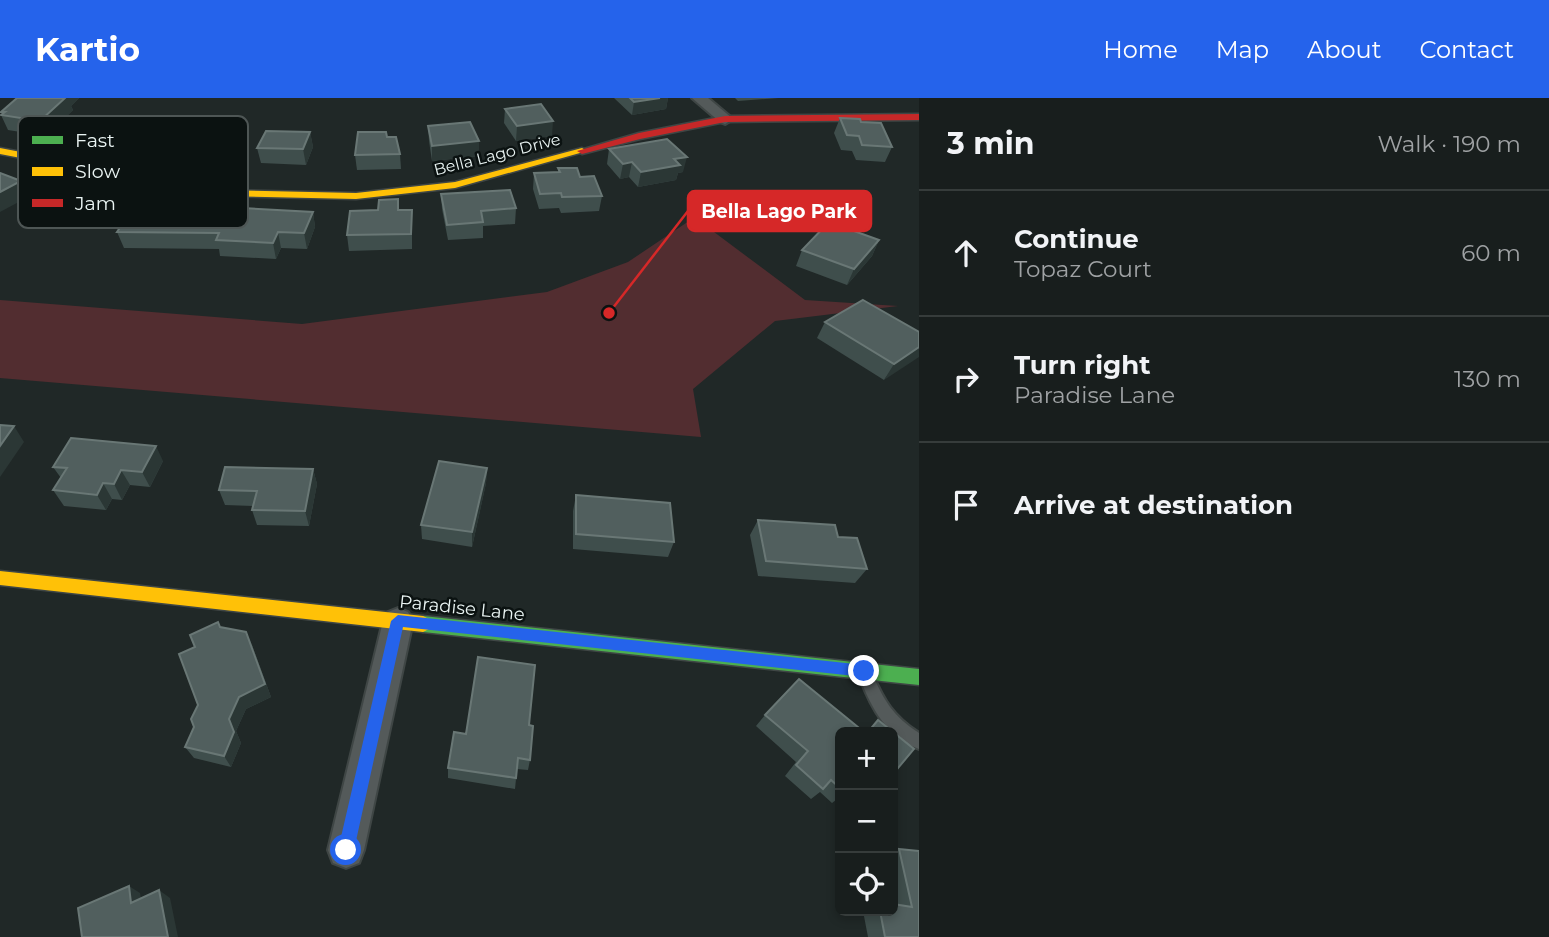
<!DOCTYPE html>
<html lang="en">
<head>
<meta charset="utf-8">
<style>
	body { margin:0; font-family:Montserrat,sans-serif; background:#212726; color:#f1f3f6 }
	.controls { position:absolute; right:21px; bottom:21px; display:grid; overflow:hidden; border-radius:10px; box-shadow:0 4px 10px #0003 }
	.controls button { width:63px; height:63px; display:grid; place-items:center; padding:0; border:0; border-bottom:2px solid #363c3b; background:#181e1d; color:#f1f3f6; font:35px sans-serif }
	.stop { position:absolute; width:21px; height:21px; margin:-16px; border:5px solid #2563eb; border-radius:50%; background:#fff }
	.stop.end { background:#2563eb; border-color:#fff; box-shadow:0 2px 7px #0008 }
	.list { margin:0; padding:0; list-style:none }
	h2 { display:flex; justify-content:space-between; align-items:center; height:91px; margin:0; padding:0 28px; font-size:30px }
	h2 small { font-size:23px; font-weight:400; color:#9fa2a4 }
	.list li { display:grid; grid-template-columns:46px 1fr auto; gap:21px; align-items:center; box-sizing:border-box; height:126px; padding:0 28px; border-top:2px solid #363c3b }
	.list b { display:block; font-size:26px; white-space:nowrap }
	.list p { margin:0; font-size:23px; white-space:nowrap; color:#9fa2a4 }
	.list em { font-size:23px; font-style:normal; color:#9fa2a4 }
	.icon { flex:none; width:38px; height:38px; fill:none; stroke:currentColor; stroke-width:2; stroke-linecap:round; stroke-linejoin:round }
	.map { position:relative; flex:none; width:919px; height:839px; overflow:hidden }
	header { display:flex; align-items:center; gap:42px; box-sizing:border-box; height:98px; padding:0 35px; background:#2563eb; color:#fff }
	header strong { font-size:33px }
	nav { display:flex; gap:38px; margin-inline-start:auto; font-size:24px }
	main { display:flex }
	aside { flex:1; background:#181e1d }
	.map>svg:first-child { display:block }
	.green { fill:#522d30 }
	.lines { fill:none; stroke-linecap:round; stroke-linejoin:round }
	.lane-casing { stroke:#3f4645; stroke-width:4 }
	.street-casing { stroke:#3f4645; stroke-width:4 }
	.fast-casing { stroke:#3f4645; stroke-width:3 }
	.slow-casing { stroke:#3f4645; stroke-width:3 }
	.jam-casing { stroke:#3f4645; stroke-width:3 }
	.lane { fill:#545a5a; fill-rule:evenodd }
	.street { fill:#545a5a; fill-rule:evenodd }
	.fast { fill:#4caf50; fill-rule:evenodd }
	.slow { fill:#ffc107; fill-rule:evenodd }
	.jam { fill:#c62828; fill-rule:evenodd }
	.wall { fill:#3f4e4c }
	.shaded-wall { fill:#2b3735 }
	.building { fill:#515f5e; stroke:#697775; stroke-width:2 }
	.route { fill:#2563eb }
	.labels { text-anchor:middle; stroke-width:5; stroke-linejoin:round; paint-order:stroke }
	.far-street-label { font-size:16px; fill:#eaf4f3; stroke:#0b1211 }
	.street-label { font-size:18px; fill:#eaf4f3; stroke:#0b1211 }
	.key { fill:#0b1211; stroke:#4e5655; stroke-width:2 }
	.key-label { font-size:19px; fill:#eaf4f3 }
	.leader { fill:none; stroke:#d62828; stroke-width:2.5 }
	.callout-dot { fill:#d62828; stroke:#0b1211; stroke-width:2.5 }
	.callout { fill:#d62828; stroke:#d62828; stroke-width:2.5 }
	.callout-label { font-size:19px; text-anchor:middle; font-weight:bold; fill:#fff }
</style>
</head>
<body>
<header>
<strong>Kartio</strong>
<nav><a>Home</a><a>Map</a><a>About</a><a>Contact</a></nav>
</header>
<main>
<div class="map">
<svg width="919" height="839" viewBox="0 0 919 839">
	<rect width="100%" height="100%" fill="#202827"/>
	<!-- green -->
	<polygon class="green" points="697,92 706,128 805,202 898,208 775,223 693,291 701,339 0,280 0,202 302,226 547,194 628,164 689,123"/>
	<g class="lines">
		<defs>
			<path id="lane" d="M867,573L872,575C884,603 893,618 919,635V651C887,639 871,610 860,580L862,575Z"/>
			<g id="street">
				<polygon points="692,0 708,0 733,21 725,26 720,24"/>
				<polygon points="398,510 408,514 413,523 364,752 359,765 346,770 333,765 328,752 383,523 388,514"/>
			</g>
			<polygon id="fast" points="423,518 919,571 919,587 423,534 417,531 414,526 417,521"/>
			<g id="slow">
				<polygon points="0,50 219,92 356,95 455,84 582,50 587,53 455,90 356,101 219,98 0,56"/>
				<polygon points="0,473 423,518 429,521 432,526 429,531 423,534 0,487"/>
			</g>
			<polygon id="jam" points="919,16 919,22 725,24 640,41 582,56 577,53 639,35 725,18"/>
		</defs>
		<!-- lane casing -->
		<use href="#lane" class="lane-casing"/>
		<!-- street casing -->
		<use href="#street" class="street-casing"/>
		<!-- fast casing -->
		<use href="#fast" class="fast-casing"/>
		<!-- slow casing -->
		<use href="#slow" class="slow-casing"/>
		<!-- jam casing -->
		<use href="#jam" class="jam-casing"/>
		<!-- lane -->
		<use href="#lane" class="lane"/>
		<!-- street -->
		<use href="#street" class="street"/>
		<!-- fast -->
		<use href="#fast" class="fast"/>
		<!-- slow -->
		<use href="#slow" class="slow"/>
		<!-- jam -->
		<use href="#jam" class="jam"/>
	</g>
	<!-- wall -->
	<g class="wall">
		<polygon points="17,0 79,0 71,8 73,12 46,38 8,32 1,17 3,16 1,14"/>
		<polygon points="614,0 668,0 666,11 632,17"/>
		<polygon points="735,0 779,0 738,3"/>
		<polygon points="505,11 552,38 516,43 504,25"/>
		<polygon points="840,20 861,24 892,49 885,64 856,62 852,53 841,52 834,35"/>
		<polygon points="428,28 479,43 479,58 432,63 429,43"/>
		<polygon points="310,34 313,49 306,67 261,65 257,50"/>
		<polygon points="98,39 144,39 132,55 104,54"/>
		<polygon points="387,39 400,56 401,71 357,72 355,57"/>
		<polygon points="247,49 235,67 228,67 226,70 185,68 181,53"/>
		<polygon points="609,51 683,74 678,75 676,82 638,89 629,79 620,81 607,66"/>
		<polygon points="558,70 580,79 602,98 599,113 561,115 559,110 539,111 533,91 534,75 558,74"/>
		<polygon points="107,88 113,103 94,127 53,122 51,117 46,117 39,101"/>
		<polygon points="441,96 516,110 515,126 483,128 483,140 448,142 442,111"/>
		<polygon points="207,105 211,119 237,121 313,114 315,129 307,151 281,150 276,161 220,158 219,151 124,150 117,134"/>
		<polygon points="412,112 412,151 349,153 347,137"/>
		<polygon points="879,142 872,158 847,187 796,168 802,152"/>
		<polygon points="825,224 919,234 884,282 817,240"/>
		<polygon points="163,363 150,389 130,387 122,402 112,401 106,412 64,408 53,392 61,380 53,369"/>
		<polygon points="487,370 486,385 472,449 422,441 421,427"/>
		<polygon points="313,371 317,386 309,428 257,427 252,412 253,408 225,407 219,392"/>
		<polygon points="576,397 674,444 668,459 573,451 573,413"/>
		<polygon points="758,422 838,439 867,471 855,485 758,478 750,437"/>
		<polygon points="220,529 252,547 271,599 246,611 236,633 241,645 231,669 194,660 185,649 194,629 198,607 195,549"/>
		<polygon points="765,617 840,634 840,699 832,705 820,694 811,701 785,678 796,664 756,628"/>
		<polygon points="529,627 530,662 528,672 517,671 515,691 448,680 448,670 466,636"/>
		<polygon points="899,751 919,839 868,839 863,813 893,813 893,754"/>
	</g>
	<!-- shaded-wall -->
	<g class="shaded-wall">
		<polygon points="63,0 79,0 71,8 73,12 46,38 40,23"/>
		<polygon points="660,0 668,0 666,11 632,17 634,4"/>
		<polygon points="553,23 552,38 516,43 517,28"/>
		<polygon points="139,24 144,39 132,55 127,40"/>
		<polygon points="310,34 313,49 306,67 303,51"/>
		<polygon points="243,35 247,49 235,67 232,53"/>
		<polygon points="479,43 479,58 432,63 432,48"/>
		<polygon points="225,52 228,67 226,70 223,56"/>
		<polygon points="687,59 683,74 678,75 676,82 638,89 641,74 674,61"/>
		<polygon points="632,64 629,79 620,81 623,66"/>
		<polygon points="21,83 28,99 0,114 0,94"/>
		<polygon points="107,88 113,103 94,127 87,112"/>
		<polygon points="207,105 211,120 199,118"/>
		<polygon points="313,114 315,129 307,151 304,135"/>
		<polygon points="278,134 281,150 276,161 273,145"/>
		<polygon points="879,142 872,158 847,187 854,171"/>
		<polygon points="919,249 919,259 884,282 894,266"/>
		<polygon points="14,328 24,344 0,379 0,348"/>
		<polygon points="156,348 163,363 150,389 142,374"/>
		<polygon points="487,370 486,385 472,449 472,434"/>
		<polygon points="313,371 317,386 309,428 305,413"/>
		<polygon points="121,372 130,387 122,402 114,386"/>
		<polygon points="103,385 112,401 106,412 97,397"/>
		<polygon points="246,534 252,547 271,599 246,611 236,633 241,645 231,669 224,658 229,621"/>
		<polygon points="129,788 140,795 143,812 131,805"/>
		<polygon points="159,792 170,800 178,839 168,839"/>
	</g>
	<!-- building -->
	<g class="building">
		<polygon points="17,0 65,0 40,23 1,17 5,14 1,14"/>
		<polygon points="630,0 660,0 634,4"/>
		<polygon points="541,6 553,23 517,28 505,11"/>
		<polygon points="840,20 860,21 861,24 881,25 892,49 862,47 859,38 847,37"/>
		<polygon points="470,24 479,43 432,48 428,28"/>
		<polygon points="266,33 310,34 303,51 257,50"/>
		<polygon points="358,34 386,34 387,39 396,39 400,56 355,57"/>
		<polygon points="667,41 687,59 674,61 680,67 641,74 632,64 623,66 609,51"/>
		<polygon points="558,70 577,70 580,79 594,78 602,98 562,99 561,95 540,96 534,75 560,74"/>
		<polygon points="0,75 21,83 0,94"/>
		<polygon points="510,92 516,110 481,113 483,124 447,127 441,96"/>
		<polygon points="398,101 398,112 412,112 411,136 347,137 350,113 378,112 379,102"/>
		<polygon points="137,104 207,105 199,118 237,121 243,110 313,114 304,135 278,134 273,145 216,142 219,135 117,134"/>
		<polygon points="829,124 879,142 854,171 802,152"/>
		<polygon points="863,202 919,234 919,249 894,266 825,224"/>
		<polygon points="0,327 14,328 0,348"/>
		<polygon points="71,340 156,348 142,374 121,372 114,386 103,385 97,397 53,392 67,370 53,369"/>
		<polygon points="439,363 487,370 472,434 421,427"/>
		<polygon points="225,369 313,371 305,413 252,412 257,393 219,392"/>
		<polygon points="576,397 670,405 674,444 576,436"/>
		<polygon points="758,422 835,427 838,439 857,440 867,471 766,463"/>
		<polygon points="218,524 220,529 246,534 265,586 239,599 229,621 234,634 224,658 185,649 194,629 191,621 198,607 179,556 195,549 190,537"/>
		<polygon points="478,559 535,567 529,627 533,628 530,662 518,660 516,680 448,670 454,634 466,636"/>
		<polygon points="799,581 864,634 840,634 840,690 831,682 823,691 796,667 808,653 765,617"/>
		<polygon points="878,622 914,651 893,676 893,634 868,634"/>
		<polygon points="899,751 919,753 919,839 885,839 880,813 893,813 893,806 912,809"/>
		<polygon points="129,788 131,805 159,792 168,839 82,839 78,810"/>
	</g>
	<!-- route -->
	<polygon class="route" points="398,517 864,567 871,573 864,579 403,529 354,752 351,758 346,760 340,758 338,752 391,523"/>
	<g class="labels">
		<!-- far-street labels -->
		<g class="far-street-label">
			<text transform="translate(497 56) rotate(-14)" y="6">Bella Lago Drive</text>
		</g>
		<!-- street labels -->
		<g class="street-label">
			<text transform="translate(462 510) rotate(6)" y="6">Paradise Lane</text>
		</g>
	</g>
	<!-- legend -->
	<rect x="18" y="18" width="230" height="112" rx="10" class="key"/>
	<rect x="32" y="38" width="31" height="8" fill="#4caf50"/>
	<rect x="32" y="69" width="31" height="9" fill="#ffc107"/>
	<rect x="32" y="101" width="31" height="8" fill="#c62828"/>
	<g class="key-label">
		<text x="75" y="49">Fast</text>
		<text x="75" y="80">Slow</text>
		<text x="75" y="112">Jam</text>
	</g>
	<!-- callouts -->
	<path class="leader" d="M609 215L688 113"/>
	<circle class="callout-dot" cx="609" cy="215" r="7"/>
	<rect class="callout" x="688" y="93" width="183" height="40" rx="7"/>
	<g class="callout-label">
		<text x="779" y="120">Bella Lago Park</text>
	</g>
</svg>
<div class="controls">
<button>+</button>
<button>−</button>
<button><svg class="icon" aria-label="locate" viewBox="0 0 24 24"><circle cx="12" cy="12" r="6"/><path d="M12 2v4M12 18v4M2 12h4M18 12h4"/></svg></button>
</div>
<div class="stop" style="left:346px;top:752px"></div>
<div class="stop end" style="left:864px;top:573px"></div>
</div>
<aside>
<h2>3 min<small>Walk · 190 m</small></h2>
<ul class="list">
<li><svg class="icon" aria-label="ahead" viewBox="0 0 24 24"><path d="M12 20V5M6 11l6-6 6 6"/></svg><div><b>Continue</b><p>Topaz Court</p></div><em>60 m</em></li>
<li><svg class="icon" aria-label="right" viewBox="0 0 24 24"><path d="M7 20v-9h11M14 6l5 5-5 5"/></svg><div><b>Turn right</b><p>Paradise Lane</p></div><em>130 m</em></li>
<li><svg class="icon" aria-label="arrive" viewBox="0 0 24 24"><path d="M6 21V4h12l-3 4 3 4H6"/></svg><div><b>Arrive at destination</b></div></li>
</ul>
</aside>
</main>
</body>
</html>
